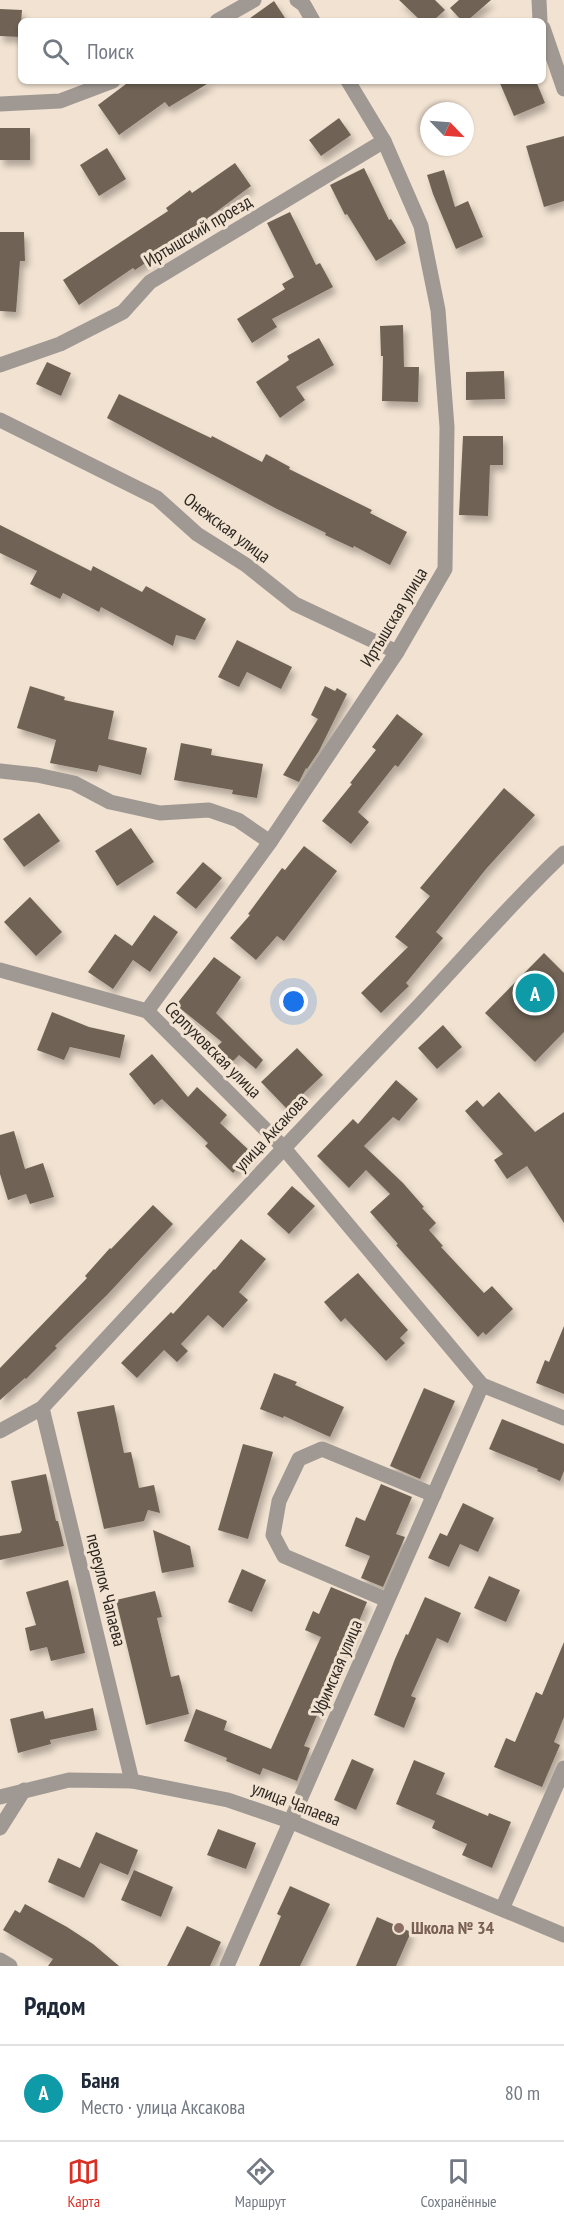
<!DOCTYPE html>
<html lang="ru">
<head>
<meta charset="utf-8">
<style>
	body { margin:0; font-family:"PT Sans Narrow",sans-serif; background:#f2f2f3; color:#1f2937 }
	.compass { position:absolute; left:420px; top:102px; width:54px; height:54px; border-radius:50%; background:#fff; box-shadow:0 2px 4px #0004; rotate:115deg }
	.you { position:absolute; left:294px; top:1002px; width:21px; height:21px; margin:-15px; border:4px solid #fff; border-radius:50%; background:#1a73e8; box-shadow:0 0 0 9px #1a73e833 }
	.badge { display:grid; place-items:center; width:39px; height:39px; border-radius:50%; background:#d93025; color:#fff; font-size:20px; font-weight:700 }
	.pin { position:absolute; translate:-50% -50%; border:3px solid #fff; box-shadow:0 2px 6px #0006 }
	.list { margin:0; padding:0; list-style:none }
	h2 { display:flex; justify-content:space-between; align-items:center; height:78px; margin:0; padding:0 24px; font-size:26px }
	h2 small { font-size:20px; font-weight:400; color:#747a83 }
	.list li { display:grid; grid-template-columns:39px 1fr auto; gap:18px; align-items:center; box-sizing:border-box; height:96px; padding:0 24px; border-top:2px solid #e0e1e3 }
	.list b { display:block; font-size:22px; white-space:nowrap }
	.list p { margin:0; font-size:20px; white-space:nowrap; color:#747a83 }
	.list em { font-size:20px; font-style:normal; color:#747a83 }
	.icon { flex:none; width:33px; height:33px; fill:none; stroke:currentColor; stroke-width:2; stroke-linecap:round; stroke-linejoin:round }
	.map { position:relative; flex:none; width:564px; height:1966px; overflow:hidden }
	.search { position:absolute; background:#fff; box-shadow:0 2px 4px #0004; left:18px; right:18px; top:18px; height:66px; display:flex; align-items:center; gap:15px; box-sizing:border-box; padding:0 21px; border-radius:9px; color:#747a83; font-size:22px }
	.sheet { height:174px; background:#fff }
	nav { display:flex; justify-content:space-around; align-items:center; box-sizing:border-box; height:84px; border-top:2px solid #e0e1e3; background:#fff; font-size:16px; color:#747a83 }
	nav a { display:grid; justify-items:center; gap:3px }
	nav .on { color:#d93025 }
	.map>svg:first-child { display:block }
	.building { fill:#706455; filter:url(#shadow) }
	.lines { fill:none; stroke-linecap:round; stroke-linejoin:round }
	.minor { stroke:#a09993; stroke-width:15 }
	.tertiary { stroke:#a09993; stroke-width:15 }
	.education-dot { fill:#8d6e63; stroke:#f1e2d1; stroke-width:2 }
	.labels { text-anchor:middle; stroke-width:6; stroke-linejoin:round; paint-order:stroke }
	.street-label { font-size:18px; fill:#2e2822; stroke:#f1e2d1 }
	.education-label { font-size:18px; font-weight:bold; fill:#785e54; stroke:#f1e2d1; text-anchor:start }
</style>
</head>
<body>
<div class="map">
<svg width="564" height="1966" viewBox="0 0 564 1966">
	<defs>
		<filter id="shadow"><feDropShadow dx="3.5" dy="6" stdDeviation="3" flood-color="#0004"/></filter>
	</defs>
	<rect width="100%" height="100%" fill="#f1e2d1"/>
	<!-- building -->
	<g class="building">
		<polygon points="399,0 435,0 445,10 433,21 421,21"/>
		<polygon points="459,0 491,0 467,21 462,21 450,8"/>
		<polygon points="274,1 287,21 246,21"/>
		<polygon points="0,9 22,10 20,37 0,36"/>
		<polygon points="130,81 212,81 169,107 165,102 119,135 98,105"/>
		<polygon points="499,81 536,81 545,103 514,116"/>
		<polygon points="339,118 351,135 321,156 309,140"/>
		<rect x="0" y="128" width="30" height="32"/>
		<polygon points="564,136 564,201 544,207 526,146"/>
		<polygon points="107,148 126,179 99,196 80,165"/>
		<polygon points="235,163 251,186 162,252 135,270 133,268 79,305 63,280 168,211 166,208 190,190 192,193"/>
		<polygon points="364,168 389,220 391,219 406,243 376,261 347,214 345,215 330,185"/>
		<polygon points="444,170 455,207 468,201 483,237 456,249 433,194 427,175"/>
		<polygon points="290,212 316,265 320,263 333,287 272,319 277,327 252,343 237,319 285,289 282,284 294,277 267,223"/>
		<polygon points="0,232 24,232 25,261 20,261 16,312 0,311"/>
		<polygon points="403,325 404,367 419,367 418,402 382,401 383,356 381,356 380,326"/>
		<polygon points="319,338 334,365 296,387 305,400 280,418 256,382 289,360 287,356"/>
		<polygon points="47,362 71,373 61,396 36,384"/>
		<polygon points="504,371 505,399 466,400 466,372"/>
		<polygon points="119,394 211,438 212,436 262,462 266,454 290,467 289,469 372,510 370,513 407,532 390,565 354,546 353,548 325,535 326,533 277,509 107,418"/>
		<polygon points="463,436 503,436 503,465 490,465 488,516 459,515"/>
		<polygon points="0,525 91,571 93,566 142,592 146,586 206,619 195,640 176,635 173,646 101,607 99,612 63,593 60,599 30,584 37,571 0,553"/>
		<polygon points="237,640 292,667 281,689 247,672 239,687 218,677"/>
		<polygon points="30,686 65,697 64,700 114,711 108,739 147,748 141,775 99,765 97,772 50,763 56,740 17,728"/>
		<polygon points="325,686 335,691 337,688 347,694 319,751 307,769 306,768 299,782 283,775 318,719 311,715"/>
		<polygon points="397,714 423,734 398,767 395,765 358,812 369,822 351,844 322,821 352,784 350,783 376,750 372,747"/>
		<polygon points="181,743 212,749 211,755 263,764 257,798 232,794 233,790 174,780"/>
		<polygon points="504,788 535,815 486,869 436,932 443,938 406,983 409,986 381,1013 361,993 408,947 395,937 430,896 420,888"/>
		<polygon points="39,813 60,841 24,867 3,839"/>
		<polygon points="131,828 154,862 117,886 95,851"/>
		<polygon points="304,846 337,871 284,941 277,936 256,960 230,938 250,915 248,914 282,868 285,870"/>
		<polygon points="203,862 222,878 196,909 176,893"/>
		<polygon points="30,897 62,932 36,956 4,922"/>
		<polygon points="154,915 178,932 150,972 133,960 113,989 88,972 115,934 132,946"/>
		<polygon points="544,953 564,973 564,1032 535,1062 485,1013"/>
		<polygon points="214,957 241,977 216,1013 263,1060 256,1069 239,1055 232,1062 216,1047 222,1042 176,1005"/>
		<polygon points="52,1012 89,1027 125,1035 120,1058 70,1047 64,1060 37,1050"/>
		<polygon points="443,1025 462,1047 437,1069 418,1048"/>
		<polygon points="297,1048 323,1075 287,1109 261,1082"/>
		<polygon points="152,1054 188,1097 197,1087 227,1115 220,1123 252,1153 233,1173 205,1146 208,1143 162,1099 154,1105 129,1074"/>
		<polygon points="396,1080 418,1099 399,1121 393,1117 364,1146 403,1183 424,1207 422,1208 436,1223 429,1230 443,1246 441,1247 484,1293 492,1286 513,1309 486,1335 483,1332 478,1337 396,1245 398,1244 370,1212 390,1194 366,1170 349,1188 317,1156 353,1119 358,1124"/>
		<polygon points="499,1092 535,1132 564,1112 564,1223 527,1166 507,1179 494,1160 503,1154 465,1111 477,1100 483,1107"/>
		<polygon points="14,1131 25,1169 43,1163 54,1197 30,1204 26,1194 8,1200 0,1174 0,1135"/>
		<polygon points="292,1186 315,1206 289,1234 267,1214"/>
		<polygon points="153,1205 173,1224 107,1295 55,1346 57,1348 26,1379 25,1378 0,1400 0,1368 87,1278 85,1276 110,1248 111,1249"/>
		<polygon points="241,1239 266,1259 239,1292 248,1300 223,1328 208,1315 181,1344 188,1351 177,1362 164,1350 137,1378 121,1363 171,1312 173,1314 214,1269 215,1270"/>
		<polygon points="358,1273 408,1330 400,1338 405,1343 386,1361 345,1318 341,1322 324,1302"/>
		<polygon points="564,1326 564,1394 536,1383 545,1360 549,1362"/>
		<polygon points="274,1373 297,1382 295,1385 344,1407 330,1437 284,1416 283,1418 260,1409"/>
		<polygon points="424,1388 455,1401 420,1479 390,1466"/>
		<polygon points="114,1405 124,1453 131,1452 139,1488 154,1485 160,1513 148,1510 144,1521 104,1529 77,1412"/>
		<polygon points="502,1419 564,1444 564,1471 560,1481 537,1471 538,1469 489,1449"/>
		<polygon points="243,1444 273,1452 248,1539 218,1530"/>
		<polygon points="46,1474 56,1521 58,1521 64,1546 0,1560 0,1536 20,1533 22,1530 11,1481"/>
		<polygon points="381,1484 412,1497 396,1534 405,1537 383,1587 361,1578 370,1556 345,1546 356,1517 365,1521"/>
		<polygon points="463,1503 494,1518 478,1552 460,1544 449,1567 428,1558 440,1533 447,1536"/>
		<polygon points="153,1530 190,1546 194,1567 162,1573"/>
		<polygon points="242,1569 266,1580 252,1612 228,1602"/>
		<polygon points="489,1576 520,1590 506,1622 474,1608"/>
		<polygon points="68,1580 85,1653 51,1661 47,1647 30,1651 25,1628 36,1625 26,1592"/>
		<polygon points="331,1587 367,1602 348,1648 346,1647 304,1746 310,1748 297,1781 263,1768 260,1775 226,1761 227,1758 184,1741 196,1709 227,1721 224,1730 271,1749 321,1637 305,1630 313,1611 319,1614"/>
		<polygon points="155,1591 162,1617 157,1618 171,1677 179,1675 189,1714 146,1725 116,1600"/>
		<polygon points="425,1597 461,1613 448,1643 437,1638 411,1696 416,1698 404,1728 374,1715 395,1659 406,1634 408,1635"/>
		<polygon points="564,1642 564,1717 554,1742 560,1745 542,1787 494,1767 506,1738 515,1742 536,1692 542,1695"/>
		<polygon points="93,1708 97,1730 50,1740 51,1744 18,1753 10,1719 43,1711 45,1719"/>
		<polygon points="352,1759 374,1769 356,1810 334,1800"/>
		<polygon points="414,1760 445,1773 436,1794 488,1816 489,1813 511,1822 492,1868 462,1855 467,1844 432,1828 435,1821 396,1804"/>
		<polygon points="218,1829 256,1843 246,1869 207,1855"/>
		<polygon points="96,1832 138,1850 128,1875 100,1863 84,1898 48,1882 58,1858 80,1868"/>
		<polygon points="134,1870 173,1887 161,1917 121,1900"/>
		<polygon points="290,1886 330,1904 300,1966 259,1966 281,1916 277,1914"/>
		<polygon points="25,1904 67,1927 93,1944 119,1966 48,1966 53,1959 3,1930 15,1910 20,1913"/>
		<polygon points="377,1917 411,1932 396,1966 356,1966"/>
		<polygon points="187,1926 221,1942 210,1966 167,1966"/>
	</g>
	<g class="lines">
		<!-- minor -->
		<g class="minor">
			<polyline points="297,0 304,5 313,21"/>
			<polyline points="539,0 540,21"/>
			<polyline points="217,21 254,0"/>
			<polyline points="543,28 564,89"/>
			<polyline points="0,104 60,101 113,81"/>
			<polyline points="0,365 60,344 123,312 150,282 384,141"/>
			<polyline points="0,420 157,498 197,534 246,565 295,604 397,652"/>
			<polyline points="0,771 37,775 74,783 110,802 160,813 209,810 238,820 270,842"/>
			<polyline points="0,970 147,1011 283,1147 482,1385 564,1418"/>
			<polyline points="147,1011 270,842 397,652 445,569 447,427 438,310 421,226 384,141 348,81"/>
			<polyline points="42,1408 132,1781"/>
			<path d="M0,1431L42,1408C165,1275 288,1142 414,1011C464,958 511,903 564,853"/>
			<polyline points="387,1600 284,1556 273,1535 279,1501 299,1459 322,1449 434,1495"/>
			<polyline points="0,1828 24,1790"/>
			<polyline points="502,1909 564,1768"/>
			<polyline points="0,1960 10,1966"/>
			<polyline points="227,1966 482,1385"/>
		</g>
		<!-- tertiary -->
		<polyline class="tertiary" points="0,1797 69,1780 132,1781 228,1800 292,1822 564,1935"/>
	</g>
	<!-- markers -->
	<circle class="education-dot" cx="399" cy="1928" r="6"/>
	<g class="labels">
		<!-- street labels -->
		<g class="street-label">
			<text transform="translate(198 231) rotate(-31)" y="6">Иртышский проезд</text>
			<text transform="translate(227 528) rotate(37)" y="6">Онежская улица</text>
			<text transform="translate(394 617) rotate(-59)" y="6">Иртышская улица</text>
			<text transform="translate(213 1050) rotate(45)" y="6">Серпуховская улица</text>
			<text transform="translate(271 1133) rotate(-47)" y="6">улица Аксакова</text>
			<text transform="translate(106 1590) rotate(76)" y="6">переулок Чапаева</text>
			<text transform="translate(337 1668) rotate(-67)" y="6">Уфимская улица</text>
			<text transform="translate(296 1804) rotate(21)" y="6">улица Чапаева</text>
		</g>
		<!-- education labels -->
		<g class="education-label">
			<text x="411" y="1934">Школа № 34</text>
		</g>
	</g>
</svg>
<svg class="compass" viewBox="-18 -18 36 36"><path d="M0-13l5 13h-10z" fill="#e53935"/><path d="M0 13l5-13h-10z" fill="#747a83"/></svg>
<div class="you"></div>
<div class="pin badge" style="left:535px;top:993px;background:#0f9aa8">A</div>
<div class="search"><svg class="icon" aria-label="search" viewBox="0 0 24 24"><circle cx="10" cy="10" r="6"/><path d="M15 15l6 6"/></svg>Поиск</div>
</div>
<section class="sheet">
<h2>Рядом<small></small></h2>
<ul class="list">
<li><span class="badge" style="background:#0f9aa8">A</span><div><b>Баня</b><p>Место · улица Аксакова</p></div><em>80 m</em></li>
</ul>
</section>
<nav>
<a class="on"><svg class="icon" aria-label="map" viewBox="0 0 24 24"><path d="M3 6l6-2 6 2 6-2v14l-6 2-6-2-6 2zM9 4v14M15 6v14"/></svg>Карта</a>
<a><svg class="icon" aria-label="directions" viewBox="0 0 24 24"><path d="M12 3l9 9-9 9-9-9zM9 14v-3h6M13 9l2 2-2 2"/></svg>Маршрут</a>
<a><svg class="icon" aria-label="saved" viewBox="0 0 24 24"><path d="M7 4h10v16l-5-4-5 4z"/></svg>Сохранённые</a>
</nav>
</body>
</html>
